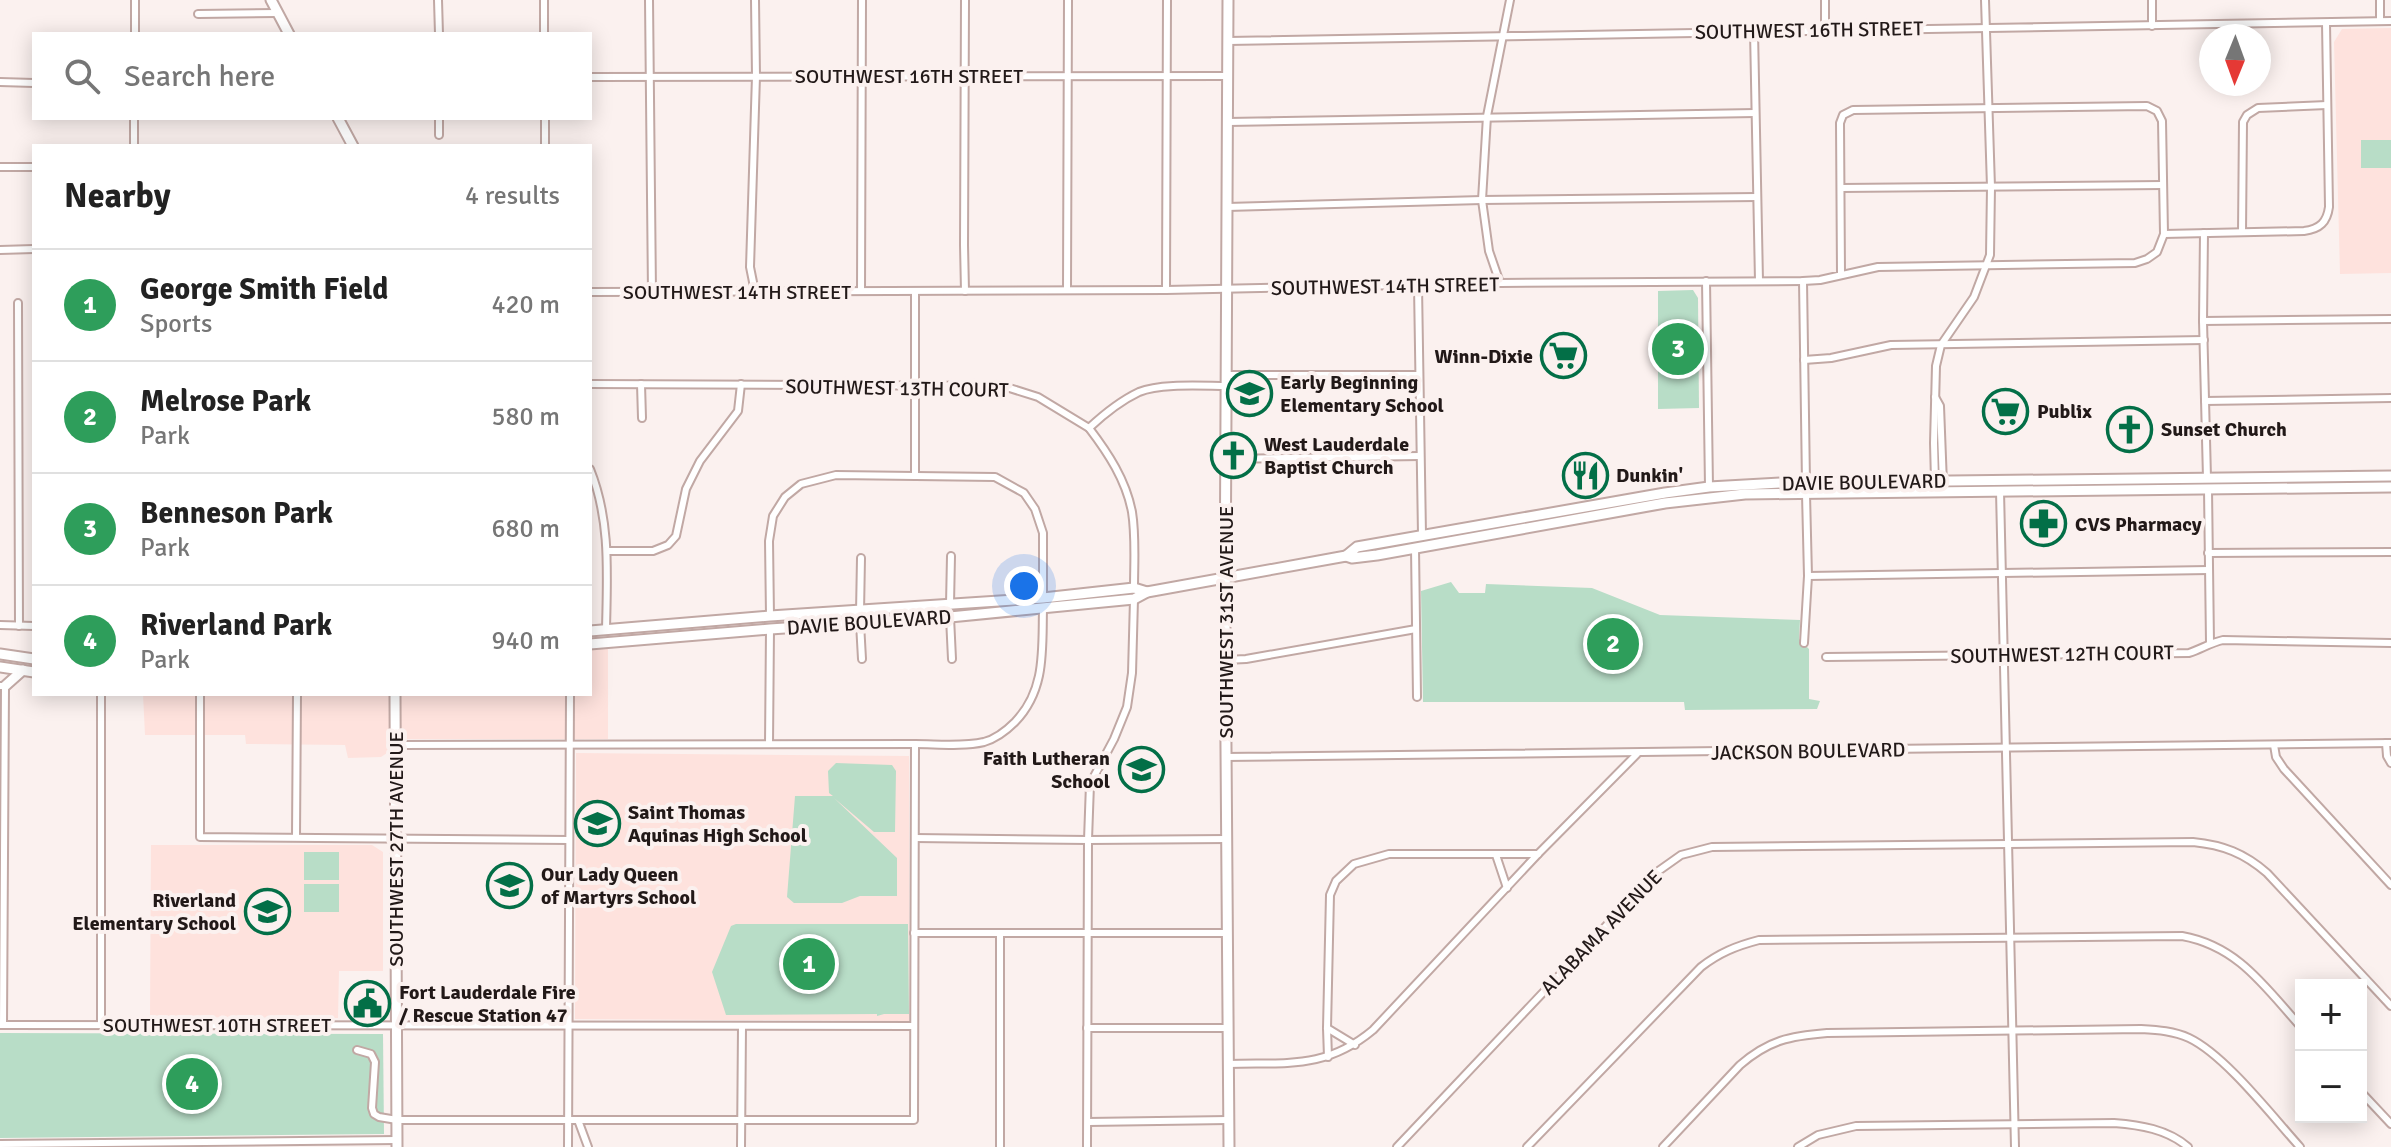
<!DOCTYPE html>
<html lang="en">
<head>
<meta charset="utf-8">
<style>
	body { margin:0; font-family:Signika,sans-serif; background:#f2f2f2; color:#222 }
	.controls { position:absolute; right:24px; bottom:24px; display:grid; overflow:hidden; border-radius:0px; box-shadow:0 4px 20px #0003 }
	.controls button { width:72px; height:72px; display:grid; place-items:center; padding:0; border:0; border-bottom:2px solid #e0e0e0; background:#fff; color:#222; font:40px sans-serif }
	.compass { position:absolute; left:2199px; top:24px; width:72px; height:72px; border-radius:50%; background:#fff; box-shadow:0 4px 20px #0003; rotate:181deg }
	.you { position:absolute; left:1024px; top:586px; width:28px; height:28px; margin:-20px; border:6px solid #fff; border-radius:50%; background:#1a73e8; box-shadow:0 0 0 12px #1a73e833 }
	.badge { display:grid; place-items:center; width:52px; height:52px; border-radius:50%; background:#b45309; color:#fff; font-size:26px; font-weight:700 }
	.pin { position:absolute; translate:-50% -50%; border:4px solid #fff; box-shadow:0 2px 8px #0006 }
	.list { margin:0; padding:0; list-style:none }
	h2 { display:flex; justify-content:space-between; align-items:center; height:104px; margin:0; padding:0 32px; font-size:34px }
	h2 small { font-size:26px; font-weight:400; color:#767676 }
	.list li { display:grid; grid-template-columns:52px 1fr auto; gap:24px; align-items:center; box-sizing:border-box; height:112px; padding:0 32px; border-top:2px solid #e0e0e0 }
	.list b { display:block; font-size:30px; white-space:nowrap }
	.list p { margin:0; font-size:26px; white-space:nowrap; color:#767676 }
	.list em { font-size:26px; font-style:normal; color:#767676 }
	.icon { flex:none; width:44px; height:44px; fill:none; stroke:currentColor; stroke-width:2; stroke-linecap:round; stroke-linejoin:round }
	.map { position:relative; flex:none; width:2391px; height:1147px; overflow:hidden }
	.search { position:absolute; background:#fff; box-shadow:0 4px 20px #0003; left:32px; top:32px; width:560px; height:88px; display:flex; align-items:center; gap:20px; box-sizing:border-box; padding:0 28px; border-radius:0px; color:#767676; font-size:30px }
	.panel { position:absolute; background:#fff; box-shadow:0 4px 20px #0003; left:32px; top:144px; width:560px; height:552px; border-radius:0px }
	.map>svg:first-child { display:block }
	.built { fill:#fee2dd }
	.green { fill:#b8ddc7 }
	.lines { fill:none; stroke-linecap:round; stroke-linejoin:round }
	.street-casing { stroke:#c1a8a4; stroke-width:10 }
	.secondary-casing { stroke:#c1a8a4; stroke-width:13 }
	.street { stroke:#fff; stroke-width:6 }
	.secondary { stroke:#fff; stroke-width:9 }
	.labels { text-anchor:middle; stroke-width:8; stroke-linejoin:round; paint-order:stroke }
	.street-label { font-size:20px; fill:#221918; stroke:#fbf1ef }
	.poi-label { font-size:20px; font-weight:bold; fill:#221918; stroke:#fbf1ef; text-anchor:start }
</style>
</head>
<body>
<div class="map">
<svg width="2391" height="1147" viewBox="0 0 2391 1147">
	<rect width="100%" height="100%" fill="#fbf1ef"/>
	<!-- built -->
	<g class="built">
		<polygon points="2391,28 2391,273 2340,274 2334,42 2342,29"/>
		<polygon points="608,648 608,739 408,739 381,757 348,758 345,745 246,744 245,735 145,735 143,694 590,694 590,649"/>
		<polygon points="576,753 909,756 909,1021 575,1019"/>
		<polygon points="151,845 372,845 383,852 383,971 339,971 338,1018 150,1017"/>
	</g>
	<!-- green -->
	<g class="green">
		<rect x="2361" y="140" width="30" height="28"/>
		<polygon points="1693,290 1698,298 1699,408 1658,409 1658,291"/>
		<polygon points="1451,582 1459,593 1485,593 1486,584 1592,588 1660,615 1800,620 1799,639 1809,649 1809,699 1820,701 1817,709 1685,710 1684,702 1423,702 1421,591"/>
		<polygon points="836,763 892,765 896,771 895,832 874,832 834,798 897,858 897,896 860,896 842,903 794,903 787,897 795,796 833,796 829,793 828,771"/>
		<rect x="304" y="852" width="35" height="28"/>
		<rect x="304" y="884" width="35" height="28"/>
		<polygon points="736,924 908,924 909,1014 884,1014 877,1016 877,1014 726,1015 712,972 731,926"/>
		<polygon points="0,1033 383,1034 384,1134 0,1138"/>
	</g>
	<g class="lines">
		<defs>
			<g id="street">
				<polyline points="438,0 439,34"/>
				<polyline points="544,0 544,34"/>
				<polyline points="649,0 652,293"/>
				<polyline points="965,0 964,245 965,291"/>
				<polyline points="1825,0 1825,30"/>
				<polyline points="2152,0 2152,26"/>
				<polyline points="2380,0 2380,21"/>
				<polyline points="198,14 277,13"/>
				<polyline points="1754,31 1759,281"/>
				<polyline points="135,34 135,0"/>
				<polyline points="1228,41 2391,21"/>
				<polyline points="590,77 1228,76"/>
				<polyline points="0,82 34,83"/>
				<polyline points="439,118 439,135"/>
				<polyline points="545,118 545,146"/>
				<polyline points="1228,122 1755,113"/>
				<polyline points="134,146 134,118"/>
				<polyline points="0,167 34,167"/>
				<polyline points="1841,188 2163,185"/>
				<polyline points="1227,207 1482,200 1757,197"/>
				<polyline points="2242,232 2243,122 2247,115 2258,108 2327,105"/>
				<polyline points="2204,233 2203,321 2207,478"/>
				<path d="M2164,234L2304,231C2320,229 2327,222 2329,207L2326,23"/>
				<polyline points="0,250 34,249"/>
				<polyline points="1706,281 1709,487"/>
				<polyline points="1803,281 1806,483"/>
				<polyline points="1500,283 1489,251 1482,200 1487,116 1510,0"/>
				<polyline points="1418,286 1422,535"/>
				<polyline points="1067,290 1068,0"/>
				<polyline points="1166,290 1167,0"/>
				<polyline points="861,291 862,0"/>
				<polyline points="590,292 1166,290 1500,283 1803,281 1820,280 1878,267 2135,263 2147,259 2157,252 2164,234 2162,121 2157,111 2147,106 1853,110 1843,115 1840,123 1841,274"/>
				<polyline points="755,292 750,267 756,76 755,0"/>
				<polyline points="18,303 19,626"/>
				<polyline points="2203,321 2391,319"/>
				<polyline points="1804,360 1831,358 1891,345 2204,340"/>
				<polyline points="1227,375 1419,375"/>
				<path d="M590,384L1003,386L1038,397L1089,428C1104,414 1120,401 1139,392C1161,383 1203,386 1227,386"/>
				<polyline points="641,384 642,418"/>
				<polyline points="1935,397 1940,406 1943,484"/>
				<polyline points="2205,401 2391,398"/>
				<path d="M1089,428C1108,453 1126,480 1132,512C1136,537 1134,563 1134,588"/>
				<polyline points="1226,459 1420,456"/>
				<path d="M590,469C611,521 607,575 606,630"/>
				<polyline points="915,476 915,291"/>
				<polyline points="1935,481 1934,443 1936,366 1941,345 1974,297 1990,255 1991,187 1985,0"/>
				<polyline points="2208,489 2210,643"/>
				<polyline points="2000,491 2015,1147"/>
				<polyline points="1415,548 1417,697"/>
				<polyline points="607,551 653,551 668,545 676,536 686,489 700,461 738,411 741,384"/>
				<polyline points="2208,553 2391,552"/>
				<polyline points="1808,576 2209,570"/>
				<polyline points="950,604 951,556"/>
				<polyline points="860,612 861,558"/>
				<polyline points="770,616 769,541 773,516 785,497 801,484 836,475 995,477 1024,493 1035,509 1043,533 1043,598"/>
				<polyline points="950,617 952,659"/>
				<polyline points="860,623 862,659"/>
				<polyline points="0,625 34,626"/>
				<polyline points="1804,643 1808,576 1806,494"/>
				<path d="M1826,657L2189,653C2201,649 2210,643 2223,640L2391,643"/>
				<polyline points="1225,660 1246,659 1416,629"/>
				<polyline points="0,686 5,686 3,1025"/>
				<polyline points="200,694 200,837 569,840"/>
				<polyline points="2386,743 2387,756 2391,763"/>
				<polyline points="769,744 770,629"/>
				<path d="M396,745L915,744C937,744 962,747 984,742C995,739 1007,730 1015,722C1046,690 1042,650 1043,609"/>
				<polyline points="2274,745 2276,757 2284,769 2391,885"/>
				<polyline points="1225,757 2391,743"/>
				<polyline points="296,837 297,694"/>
				<polyline points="915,838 1088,840 1227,839"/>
				<polyline points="1496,855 1507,888"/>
				<polyline points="914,933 1228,933"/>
				<polyline points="0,1025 914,1026"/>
				<polyline points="101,1025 101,694"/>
				<polyline points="1087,1028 1228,1028"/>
				<polyline points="1327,1028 1355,1045"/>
				<polyline points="357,1050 371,1054 375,1062 372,1108 374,1114 379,1117 397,1120 914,1120 915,744"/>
				<polyline points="1328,1057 1327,1028 1330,895 1336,881 1354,864 1389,854 1538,854"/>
				<path d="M1228,1064C1286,1062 1325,1070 1373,1030L1538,854L1637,754"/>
				<polyline points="2361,1092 2391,1124"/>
				<polyline points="578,1120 588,1147"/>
				<polyline points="1088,1122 1228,1120"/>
				<polyline points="0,1144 397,1140"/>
				<polyline points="568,1147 570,694"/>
				<polyline points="741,1147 742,1027"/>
				<polyline points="1000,1147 1000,933"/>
				<polyline points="1087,1147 1088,840 1090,784 1114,739 1127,707 1132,673 1134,599"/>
				<path d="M1397,1147L1657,872L1681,855L1712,847L2193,842C2223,845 2244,853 2267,873L2391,1006"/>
				<path d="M1527,1147L1701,967C1719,953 1736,946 1759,940L2182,936C2238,946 2265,987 2301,1027"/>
				<path d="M1663,1147L1740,1065C1769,1040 1790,1036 1827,1033L2141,1029C2158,1030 2174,1031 2189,1038C2225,1055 2272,1116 2300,1147"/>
				<path d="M1798,1147L1818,1135L1856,1126L2114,1123C2140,1125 2167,1129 2188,1147"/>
			</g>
			<g id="secondary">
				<polyline points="271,0 289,34"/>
				<polyline points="1228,0 1225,616 1229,1147"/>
				<polyline points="338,118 353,146"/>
				<polyline points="1346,556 1357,547 1665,493 1709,487 1782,483 2391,476"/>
				<polyline points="590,631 770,616 1043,598 1134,588 1147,592"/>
				<polyline points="590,644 770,629 950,617 1134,599 1147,592 1346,556 1352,558 1377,555 1665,503 1745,494 2391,487"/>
				<polyline points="0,654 34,659"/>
				<polyline points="0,667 34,672"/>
				<polyline points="5,686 23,670"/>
				<polyline points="395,694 397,1147"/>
			</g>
		</defs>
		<!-- street casing -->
		<use href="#street" class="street-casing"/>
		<!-- secondary casing -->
		<use href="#secondary" class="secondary-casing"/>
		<!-- street -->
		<use href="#street" class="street"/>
		<!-- secondary -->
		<use href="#secondary" class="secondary"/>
	</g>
	<!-- icons -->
	<defs>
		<symbol id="supermarket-ring" viewBox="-11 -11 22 22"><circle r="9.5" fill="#fbf1ef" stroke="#036f47" stroke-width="1.5"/><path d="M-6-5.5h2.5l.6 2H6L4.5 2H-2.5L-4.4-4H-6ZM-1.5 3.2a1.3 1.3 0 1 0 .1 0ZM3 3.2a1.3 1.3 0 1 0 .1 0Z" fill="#036f47"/></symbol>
		<symbol id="school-ring" viewBox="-11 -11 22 22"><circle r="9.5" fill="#fbf1ef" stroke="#036f47" stroke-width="1.5"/><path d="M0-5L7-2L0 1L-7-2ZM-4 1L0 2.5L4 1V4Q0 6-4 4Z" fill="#036f47"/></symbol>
		<symbol id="church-ring" viewBox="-11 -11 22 22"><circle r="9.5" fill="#fbf1ef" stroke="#036f47" stroke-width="1.5"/><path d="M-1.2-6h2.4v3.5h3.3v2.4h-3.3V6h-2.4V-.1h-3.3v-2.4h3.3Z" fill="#036f47"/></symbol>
		<symbol id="restaurant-ring" viewBox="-11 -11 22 22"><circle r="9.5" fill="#fbf1ef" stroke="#036f47" stroke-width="1.5"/><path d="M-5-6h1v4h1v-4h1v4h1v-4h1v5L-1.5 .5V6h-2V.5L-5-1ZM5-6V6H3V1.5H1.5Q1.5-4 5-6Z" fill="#036f47"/></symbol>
		<symbol id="pharmacy-ring" viewBox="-11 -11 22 22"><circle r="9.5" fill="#fbf1ef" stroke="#036f47" stroke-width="1.5"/><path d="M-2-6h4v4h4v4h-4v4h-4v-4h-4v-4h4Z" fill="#036f47"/></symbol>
		<symbol id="civic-ring" viewBox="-11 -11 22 22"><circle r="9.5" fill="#fbf1ef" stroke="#036f47" stroke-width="1.5"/><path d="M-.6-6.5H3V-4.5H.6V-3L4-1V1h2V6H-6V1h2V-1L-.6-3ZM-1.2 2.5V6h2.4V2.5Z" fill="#036f47"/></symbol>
	</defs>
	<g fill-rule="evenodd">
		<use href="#supermarket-ring" x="1538" y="330" width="51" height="51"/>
		<use href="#school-ring" x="1224" y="368" width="51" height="51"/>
		<use href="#supermarket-ring" x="1980" y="386" width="51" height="51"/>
		<use href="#church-ring" x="2104" y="404" width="51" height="51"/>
		<use href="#church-ring" x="1208" y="430" width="51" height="51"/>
		<use href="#restaurant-ring" x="1560" y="450" width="51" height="51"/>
		<use href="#pharmacy-ring" x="2018" y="498" width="51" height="51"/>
		<use href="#school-ring" x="1116" y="744" width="51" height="51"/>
		<use href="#school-ring" x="572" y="798" width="51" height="51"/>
		<use href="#school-ring" x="484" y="860" width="51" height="51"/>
		<use href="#school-ring" x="242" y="886" width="51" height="51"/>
		<use href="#civic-ring" x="342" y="978" width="51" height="51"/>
	</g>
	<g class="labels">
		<!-- street labels -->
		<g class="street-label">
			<text transform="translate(1809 30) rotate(-1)" y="7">SOUTHWEST 16TH STREET</text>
			<text x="909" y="83">SOUTHWEST 16TH STREET</text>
			<text transform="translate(1385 286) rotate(-1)" y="7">SOUTHWEST 14TH STREET</text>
			<text x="737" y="299">SOUTHWEST 14TH STREET</text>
			<text transform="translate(897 388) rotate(1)" y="7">SOUTHWEST 13TH COURT</text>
			<text transform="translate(1864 482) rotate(-1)" y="7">DAVIE BOULEVARD</text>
			<text transform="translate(869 622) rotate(-4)" y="7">DAVIE BOULEVARD</text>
			<text transform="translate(1226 622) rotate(-90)" y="7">SOUTHWEST 31ST AVENUE</text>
			<text transform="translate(2062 654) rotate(-1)" y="7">SOUTHWEST 12TH COURT</text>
			<text transform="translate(1808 751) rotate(-1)" y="7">JACKSON BOULEVARD</text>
			<text transform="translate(396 849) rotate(-90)" y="7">SOUTHWEST 27TH AVENUE</text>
			<text transform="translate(1601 932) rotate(-46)" y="7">ALABAMA AVENUE</text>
			<text x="217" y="1032">SOUTHWEST 10TH STREET</text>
		</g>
		<!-- poi labels -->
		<g class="poi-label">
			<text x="1533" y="363" text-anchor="end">Winn-Dixie</text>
			<text x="1280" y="389">Early Beginning<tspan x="1280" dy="23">Elementary School</tspan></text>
			<text x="2037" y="418">Publix</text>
			<text x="2161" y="436">Sunset Church</text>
			<text x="1264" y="451">West Lauderdale<tspan x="1264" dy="23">Baptist Church</tspan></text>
			<text x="1616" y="482">Dunkin'</text>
			<text x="2075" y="531">CVS Pharmacy</text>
			<text x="1110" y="765" text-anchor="end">Faith Lutheran<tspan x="1110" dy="23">School</tspan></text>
			<text x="628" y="819">Saint Thomas<tspan x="628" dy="23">Aquinas High School</tspan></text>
			<text x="541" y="881">Our Lady Queen<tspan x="541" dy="23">of Martyrs School</tspan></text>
			<text x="236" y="907" text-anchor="end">Riverland<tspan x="236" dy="23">Elementary School</tspan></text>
			<text x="399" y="999">Fort Lauderdale Fire<tspan x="399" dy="23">/ Rescue Station 47</tspan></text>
		</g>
	</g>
</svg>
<div class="controls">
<button>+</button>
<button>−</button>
</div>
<svg class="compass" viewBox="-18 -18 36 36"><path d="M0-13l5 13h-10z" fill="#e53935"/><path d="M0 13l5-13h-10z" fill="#767676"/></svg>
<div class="you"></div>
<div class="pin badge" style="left:809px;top:964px;background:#2e9e5b">1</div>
<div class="pin badge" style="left:1613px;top:644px;background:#2e9e5b">2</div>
<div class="pin badge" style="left:1678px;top:349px;background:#2e9e5b">3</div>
<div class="pin badge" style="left:192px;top:1084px;background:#2e9e5b">4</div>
<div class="search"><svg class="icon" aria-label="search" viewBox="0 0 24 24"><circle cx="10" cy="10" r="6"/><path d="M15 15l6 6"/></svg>Search here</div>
<section class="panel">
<h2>Nearby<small>4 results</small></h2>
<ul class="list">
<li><span class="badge" style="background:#2e9e5b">1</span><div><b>George Smith Field</b><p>Sports</p></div><em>420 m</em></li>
<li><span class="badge" style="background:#2e9e5b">2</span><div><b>Melrose Park</b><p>Park</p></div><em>580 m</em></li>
<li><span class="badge" style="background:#2e9e5b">3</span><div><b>Benneson Park</b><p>Park</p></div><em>680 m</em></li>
<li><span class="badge" style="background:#2e9e5b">4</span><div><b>Riverland Park</b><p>Park</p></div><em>940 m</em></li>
</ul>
</section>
</div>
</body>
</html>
